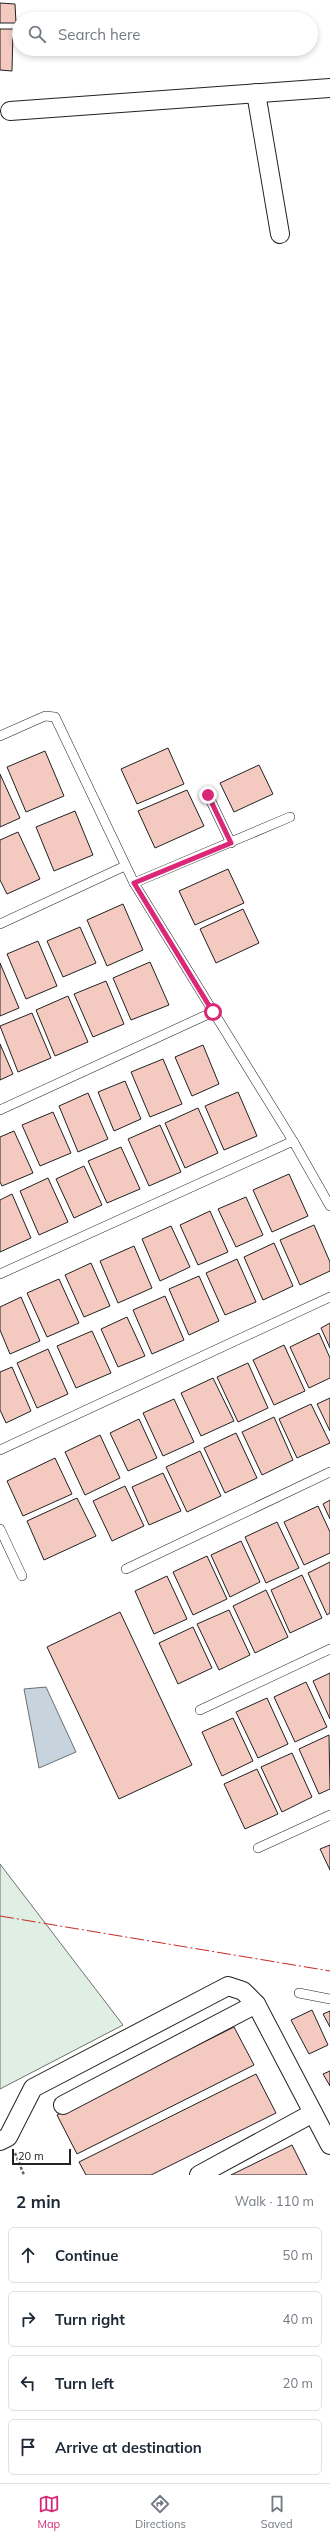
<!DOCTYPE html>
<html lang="en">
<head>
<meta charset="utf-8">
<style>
	body { margin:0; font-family:Mulish,sans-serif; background:#f6f6f7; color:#1f2937 }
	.scale { position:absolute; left:12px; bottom:10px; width:59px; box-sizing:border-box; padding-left:4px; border:2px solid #222; border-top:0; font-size:11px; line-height:14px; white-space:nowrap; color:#222; -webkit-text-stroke:3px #fff; paint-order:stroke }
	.stop { position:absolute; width:12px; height:12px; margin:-9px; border:3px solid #db2777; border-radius:50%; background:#fff }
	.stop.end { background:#db2777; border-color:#fff; box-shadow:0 1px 4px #0008 }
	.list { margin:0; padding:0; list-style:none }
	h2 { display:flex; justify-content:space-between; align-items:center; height:52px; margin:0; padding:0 16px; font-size:17px }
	h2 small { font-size:13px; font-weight:400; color:#747a83 }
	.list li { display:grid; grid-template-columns:26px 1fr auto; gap:12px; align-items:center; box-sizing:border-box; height:56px; margin:0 8px 8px; padding:0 8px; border:1px solid #e0e1e3; border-radius:6px }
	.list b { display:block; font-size:15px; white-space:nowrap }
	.list em { font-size:13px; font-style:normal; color:#747a83 }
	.icon { flex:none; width:22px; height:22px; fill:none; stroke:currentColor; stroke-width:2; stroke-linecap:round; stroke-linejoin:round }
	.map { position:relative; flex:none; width:330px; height:2175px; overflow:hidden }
	.search { position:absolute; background:#fff; box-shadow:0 2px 6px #0003; left:12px; right:12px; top:12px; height:44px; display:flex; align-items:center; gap:10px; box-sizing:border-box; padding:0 14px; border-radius:22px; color:#747a83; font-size:15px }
	.sheet { height:308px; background:#fff }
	nav { display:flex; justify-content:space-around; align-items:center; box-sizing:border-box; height:56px; border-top:1px solid #e0e1e3; background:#fff; font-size:11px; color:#747a83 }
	nav a { display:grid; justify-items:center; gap:2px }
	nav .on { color:#db2777 }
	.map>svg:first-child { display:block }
	.green { fill:#e0efe3; stroke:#6f6f6f }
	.water { fill:#c7d3dd; stroke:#6f6f6f }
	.building { fill:#f3c9c0; stroke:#222 }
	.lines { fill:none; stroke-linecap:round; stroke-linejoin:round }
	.service-casing { stroke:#222; stroke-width:10 }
	.minor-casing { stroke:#222; stroke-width:20 }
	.path { stroke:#646464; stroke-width:2.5; stroke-dasharray:3 2; stroke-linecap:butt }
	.service { stroke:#fff; stroke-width:9 }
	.minor { stroke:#fff; stroke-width:18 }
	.power { stroke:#c62828; stroke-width:1; stroke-dasharray:14 3 2 3; stroke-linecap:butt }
	.route { stroke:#db2777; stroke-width:5 }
</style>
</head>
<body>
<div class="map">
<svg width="330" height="2175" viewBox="0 0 330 2175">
	<rect width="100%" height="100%" fill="#fff"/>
	<!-- green -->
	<polygon class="green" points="0,1864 123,2025 0,2089"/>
	<!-- water -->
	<polygon class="water" points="46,1687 76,1752 39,1768 24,1689"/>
	<!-- building -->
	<g class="building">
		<polygon points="0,3 15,4 16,23 0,23"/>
		<polygon points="0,29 13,29 12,71 0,70"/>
		<polygon points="168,748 184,784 137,804 121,769"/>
		<polygon points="45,751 64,796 26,812 7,767"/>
		<polygon points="259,765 273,794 234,812 220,783"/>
		<polygon points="0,774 20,818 0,827"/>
		<polygon points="187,790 204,826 155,848 138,811"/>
		<polygon points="75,811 93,855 54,871 36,827"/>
		<polygon points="18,832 40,879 7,894 0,880 0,840"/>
		<polygon points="228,869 244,903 195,925 179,891"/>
		<polygon points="123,904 143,950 107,966 87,920"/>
		<polygon points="243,909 259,943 216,963 200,929"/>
		<polygon points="80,927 96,963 63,977 47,941"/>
		<polygon points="38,941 57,986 26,999 7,954"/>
		<polygon points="150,962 169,1005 131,1020 113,978"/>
		<polygon points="0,963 19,1008 0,1016"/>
		<polygon points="106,981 124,1024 93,1037 74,994"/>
		<polygon points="68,996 88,1042 55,1056 36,1010"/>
		<polygon points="32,1013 51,1058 18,1072 0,1026"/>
		<polygon points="0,1044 13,1074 0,1080"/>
		<polygon points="203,1045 219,1084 192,1096 175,1057"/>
		<polygon points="163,1059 182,1104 150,1117 131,1072"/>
		<polygon points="125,1081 141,1119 114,1131 98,1092"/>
		<polygon points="238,1092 257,1136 224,1150 205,1106"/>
		<polygon points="88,1093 108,1139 78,1152 59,1106"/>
		<polygon points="198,1108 218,1153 185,1168 165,1123"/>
		<polygon points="53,1112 71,1153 40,1166 22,1125"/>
		<polygon points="160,1125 181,1172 149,1186 128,1139"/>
		<polygon points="14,1131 33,1173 2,1186 0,1182 0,1137"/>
		<polygon points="121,1147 140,1189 107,1203 88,1161"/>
		<polygon points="84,1166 102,1205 74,1218 56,1179"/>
		<polygon points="289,1174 308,1216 272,1232 253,1190"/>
		<polygon points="48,1178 68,1222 39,1235 20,1191"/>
		<polygon points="12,1194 31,1238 0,1252 0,1200"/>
		<polygon points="246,1197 263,1235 236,1247 218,1209"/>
		<polygon points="210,1211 228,1252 198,1265 180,1225"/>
		<polygon points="314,1225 330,1262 330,1271 300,1285 280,1240"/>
		<polygon points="171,1226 190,1267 160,1281 142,1239"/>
		<polygon points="274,1243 293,1286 263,1300 244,1257"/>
		<polygon points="134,1246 152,1288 118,1303 100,1261"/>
		<polygon points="237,1259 256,1302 225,1315 206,1273"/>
		<polygon points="91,1263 110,1306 84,1317 65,1275"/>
		<polygon points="199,1276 219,1321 189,1335 169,1289"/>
		<polygon points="59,1279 79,1323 47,1337 27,1293"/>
		<polygon points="165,1296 184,1340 152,1354 133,1310"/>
		<polygon points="21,1297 40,1341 10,1354 0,1330 0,1307"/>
		<polygon points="127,1317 145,1356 118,1367 101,1329"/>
		<polygon points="330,1323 330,1348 321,1328"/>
		<polygon points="92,1331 111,1373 76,1388 57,1346"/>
		<polygon points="319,1333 330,1358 330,1378 309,1388 290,1347"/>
		<polygon points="284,1345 305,1391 274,1405 253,1360"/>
		<polygon points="48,1349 68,1394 37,1408 17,1363"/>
		<polygon points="248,1363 268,1408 238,1422 217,1377"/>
		<polygon points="12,1367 31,1411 6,1423 0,1410 0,1372"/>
		<polygon points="213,1378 234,1421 201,1436 181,1393"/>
		<polygon points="330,1398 330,1431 317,1404"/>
		<polygon points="174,1399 194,1442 163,1456 143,1413"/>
		<polygon points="311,1404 330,1443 297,1458 279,1419"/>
		<polygon points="274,1417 293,1460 262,1475 242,1432"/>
		<polygon points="139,1419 157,1458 128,1471 110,1433"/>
		<polygon points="236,1433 257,1478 225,1493 204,1448"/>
		<polygon points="100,1435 120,1478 85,1495 65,1452"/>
		<polygon points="200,1451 221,1496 187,1512 166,1467"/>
		<polygon points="55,1458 72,1494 23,1516 7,1481"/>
		<polygon points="163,1473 181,1511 149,1525 132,1487"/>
		<polygon points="125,1486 144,1526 112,1541 93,1501"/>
		<polygon points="77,1498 96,1536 44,1560 27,1521"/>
		<polygon points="330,1500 330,1519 323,1504"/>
		<polygon points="318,1506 330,1532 330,1553 304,1565 284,1522"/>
		<polygon points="277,1522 299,1568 266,1583 245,1537"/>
		<polygon points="241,1541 260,1582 230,1597 211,1555"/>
		<polygon points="207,1556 227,1599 193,1615 173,1572"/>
		<polygon points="330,1562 330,1613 327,1615 308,1573"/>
		<polygon points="302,1575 322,1618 290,1633 271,1590"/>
		<polygon points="167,1576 187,1619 154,1634 135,1591"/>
		<polygon points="266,1590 288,1637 255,1653 233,1606"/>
		<polygon points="229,1610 250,1655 219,1670 197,1624"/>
		<polygon points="120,1612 192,1765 119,1799 47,1647"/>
		<polygon points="193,1627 212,1668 178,1684 159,1643"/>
		<polygon points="330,1673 330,1719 313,1681"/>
		<polygon points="306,1682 327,1727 295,1742 274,1697"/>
		<polygon points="267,1698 288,1744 258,1758 236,1712"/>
		<polygon points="233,1718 253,1761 222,1776 202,1732"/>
		<polygon points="329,1735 330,1789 319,1794 299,1749"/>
		<polygon points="292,1753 312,1797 282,1812 261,1767"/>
		<polygon points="257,1769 278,1814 245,1829 224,1784"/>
		<polygon points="330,1845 330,1870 320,1849"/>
		<polygon points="312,2010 328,2045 309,2054 291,2020"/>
		<polygon points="330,2011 330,2027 323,2014"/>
		<polygon points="234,2027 254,2065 77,2154 57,2115"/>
		<polygon points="330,2071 330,2086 323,2074"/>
		<polygon points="256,2074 276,2113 151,2175 86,2175 79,2162"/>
		<polygon points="292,2145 307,2175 231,2175"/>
	</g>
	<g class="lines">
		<defs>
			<g id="service">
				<polyline points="0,736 45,716 55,717 134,883 293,1141 330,1206"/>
				<polyline points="208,795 231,843"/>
				<polyline points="134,883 290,817"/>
				<polyline points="0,924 125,866"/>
				<polyline points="0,1110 213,1012"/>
				<polyline points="0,1274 293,1141"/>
				<polyline points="0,1450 330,1297"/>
				<polyline points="0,1529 22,1576"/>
				<polyline points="126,1569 330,1472"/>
				<polyline points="200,1710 330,1649"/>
				<polyline points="258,1848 330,1815"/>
				<polyline points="299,1993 330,1999"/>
			</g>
			<g id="minor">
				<polyline points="256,93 280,234"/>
				<polyline points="10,111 330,88"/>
				<polyline points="63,2105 256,2004"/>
				<polyline points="0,2141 8,2137 33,2088 228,1986 243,1991 256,2004 330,2145"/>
				<polyline points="199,2175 313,2113"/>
			</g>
		</defs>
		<!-- service casing -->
		<use href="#service" class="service-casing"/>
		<!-- minor casing -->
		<use href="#minor" class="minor-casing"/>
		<!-- path -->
		<polyline class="path" points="15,2153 24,2175"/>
		<!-- service -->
		<use href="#service" class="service"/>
		<!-- minor -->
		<use href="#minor" class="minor"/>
		<!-- power -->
		<polyline class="power" points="0,1916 330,1971"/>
	</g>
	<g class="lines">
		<!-- route -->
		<polyline class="route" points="208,795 231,843 134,883 213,1012"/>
	</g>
</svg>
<div class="scale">20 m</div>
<div class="stop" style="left:213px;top:1012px"></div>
<div class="stop end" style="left:208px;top:795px"></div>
<div class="search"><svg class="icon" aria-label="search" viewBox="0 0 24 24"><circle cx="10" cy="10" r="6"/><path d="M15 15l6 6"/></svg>Search here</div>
</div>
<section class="sheet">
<h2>2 min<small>Walk · 110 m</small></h2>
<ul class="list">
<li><svg class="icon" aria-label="ahead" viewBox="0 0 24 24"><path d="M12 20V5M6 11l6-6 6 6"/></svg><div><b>Continue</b></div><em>50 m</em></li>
<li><svg class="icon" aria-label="right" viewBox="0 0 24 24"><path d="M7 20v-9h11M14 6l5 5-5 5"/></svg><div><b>Turn right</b></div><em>40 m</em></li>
<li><svg class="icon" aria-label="left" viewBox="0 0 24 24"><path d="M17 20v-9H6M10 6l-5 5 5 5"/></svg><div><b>Turn left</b></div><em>20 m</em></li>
<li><svg class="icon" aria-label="arrive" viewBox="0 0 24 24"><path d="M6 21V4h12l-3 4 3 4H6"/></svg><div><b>Arrive at destination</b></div></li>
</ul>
</section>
<nav>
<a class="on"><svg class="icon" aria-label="map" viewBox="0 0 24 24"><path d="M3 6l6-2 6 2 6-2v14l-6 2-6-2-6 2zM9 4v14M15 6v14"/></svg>Map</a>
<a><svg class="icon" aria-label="directions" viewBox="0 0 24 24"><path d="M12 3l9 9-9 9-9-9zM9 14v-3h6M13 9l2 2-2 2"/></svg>Directions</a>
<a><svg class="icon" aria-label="saved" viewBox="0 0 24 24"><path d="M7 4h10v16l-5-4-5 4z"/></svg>Saved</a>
</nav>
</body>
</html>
